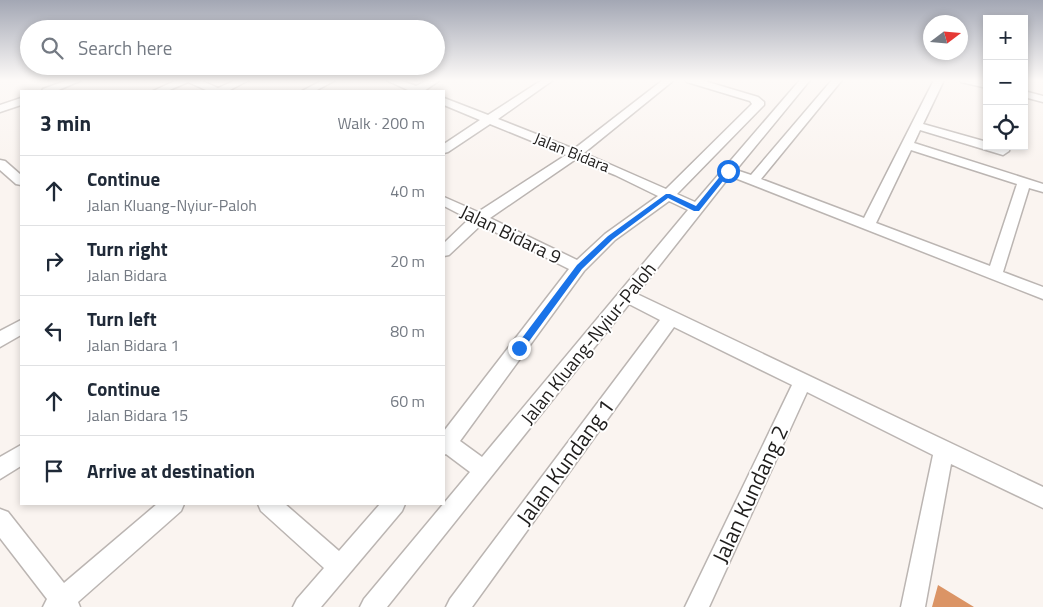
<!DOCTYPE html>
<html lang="en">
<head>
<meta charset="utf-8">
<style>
	body { margin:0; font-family:"Titillium Web",sans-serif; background:#f6f6f7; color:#1f2937 }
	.controls { position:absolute; right:15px; top:15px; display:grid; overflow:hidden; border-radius:0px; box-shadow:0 2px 8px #0003 }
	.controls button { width:45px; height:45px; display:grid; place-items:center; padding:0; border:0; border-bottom:1px solid #e0e1e3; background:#fff; color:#1f2937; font:25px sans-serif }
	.compass { position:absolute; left:923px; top:15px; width:45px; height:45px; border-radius:50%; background:#fff; box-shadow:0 2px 8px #0003; rotate:74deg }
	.stop { position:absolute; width:15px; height:15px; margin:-11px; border:4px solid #1a73e8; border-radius:50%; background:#fff }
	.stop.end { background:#1a73e8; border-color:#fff; box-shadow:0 1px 5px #0008 }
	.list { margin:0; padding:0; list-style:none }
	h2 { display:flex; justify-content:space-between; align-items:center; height:65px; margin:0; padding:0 20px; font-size:21px }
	h2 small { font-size:16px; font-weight:400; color:#747a83 }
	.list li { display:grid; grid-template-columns:32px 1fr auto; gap:15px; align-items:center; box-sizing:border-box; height:70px; padding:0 20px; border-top:1px solid #e0e1e3 }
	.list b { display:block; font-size:19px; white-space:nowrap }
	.list p { margin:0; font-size:16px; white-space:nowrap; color:#747a83 }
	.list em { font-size:16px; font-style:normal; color:#747a83 }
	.icon { flex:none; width:28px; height:28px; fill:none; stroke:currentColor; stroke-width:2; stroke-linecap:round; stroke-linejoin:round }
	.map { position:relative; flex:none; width:1043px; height:607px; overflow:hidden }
	.search { position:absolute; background:#fff; box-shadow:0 2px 8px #0003; left:20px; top:20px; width:425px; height:55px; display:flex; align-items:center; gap:12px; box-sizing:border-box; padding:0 18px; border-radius:28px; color:#747a83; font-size:19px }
	.panel { position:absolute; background:#fff; box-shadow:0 2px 8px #0003; left:20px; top:90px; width:425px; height:415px; border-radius:0px }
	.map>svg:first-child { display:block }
	.water { fill:#db9465 }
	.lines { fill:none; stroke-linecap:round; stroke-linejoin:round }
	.minor-casing { stroke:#bbb5b2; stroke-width:3 }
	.minor { fill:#fff; fill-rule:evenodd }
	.route { fill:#1a73e8 }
	.labels { text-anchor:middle; stroke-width:4; stroke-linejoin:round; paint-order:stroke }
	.far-street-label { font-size:16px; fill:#1f1d1c; stroke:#fff }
	.street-label { font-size:19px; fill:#1f1d1c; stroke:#fff }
	.near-street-label { font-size:22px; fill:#1f1d1c; stroke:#fff }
</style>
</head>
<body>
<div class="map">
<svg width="1043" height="607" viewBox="0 0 1043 607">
	<rect width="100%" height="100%" fill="#faf4f0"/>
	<!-- water -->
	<polygon class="water" points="938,585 974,607 932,607"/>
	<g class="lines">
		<defs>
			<g id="minor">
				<polygon points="68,80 82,80 56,91 42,91 43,89"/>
				<polygon points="177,80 200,80 218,88 236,80 249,80 228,91 208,91 188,82 167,91 153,91"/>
				<polygon points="323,80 336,80 315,91 302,91"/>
				<polygon points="386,80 399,80 416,86 428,80 440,80 424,91 410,91"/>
				<path d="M542,80H553L498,119L574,149L663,80H674L584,153L666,189L752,104L750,101L687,82L686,80H701L758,97L764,102V105L762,107L677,194L695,202L800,80H810L736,170L751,175L832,80H842L761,179L864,218L934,80H944L923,124L987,142V146H1010L1009,151L1003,155L920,130L914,143L1043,184V192L1029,188L1003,272L1043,287V299L730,176L637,294L1043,487V508L951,464L925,607H901L933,455L807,392L709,607H685L792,385L674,327L472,607H446L450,599L660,320L629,304L387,607H360L364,599L470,472L446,454L444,455V431L569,269L481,225L449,255L444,256V243L469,219L444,206V197L478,212L566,155L490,124L448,152L444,153V144L480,120L444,105V98L488,115ZM911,150L1017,184L990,266L876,223ZM576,159L615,175L658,196L605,234L577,260L490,218ZM669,201L688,210L482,457L460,441L584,271L615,240Z"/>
				<polygon points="960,80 977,80 987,82 987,88 961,82"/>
				<polygon points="1024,91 1043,96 1043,102 1024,97"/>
				<polygon points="21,98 21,105 0,112 0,105"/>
				<polygon points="0,160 5,161 21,175 21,185 16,184 0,170"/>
				<polygon points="21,320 21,335 0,347 0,331"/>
				<polygon points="21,445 21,466 0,479 0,457"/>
				<polygon points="157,504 184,504 181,511 78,602 80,607 43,607 47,599 0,538 0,509 8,512 64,583"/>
				<polygon points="258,504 285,504 339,551 380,504 405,504 402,511 321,607 293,607 297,599 324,568 261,511"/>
			</g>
		</defs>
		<!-- minor casing -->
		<use href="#minor" class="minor-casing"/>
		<!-- minor -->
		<use href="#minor" class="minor"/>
	</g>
	<!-- sky -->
	<linearGradient id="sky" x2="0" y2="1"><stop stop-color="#a3a7b4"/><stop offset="0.49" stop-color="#fdfaf8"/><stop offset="1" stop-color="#fdfaf8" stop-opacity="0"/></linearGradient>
	<rect width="1043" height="164" fill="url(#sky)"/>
	<!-- route -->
	<polygon class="route" points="726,169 731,171 699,211 694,211 668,198 613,239 582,269 522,351 516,351 516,346 577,265 608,236 666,194 670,194 696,206"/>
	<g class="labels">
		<!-- far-street labels -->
		<g class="far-street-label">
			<text transform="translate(572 152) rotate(22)" y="6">Jalan Bidara</text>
		</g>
		<!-- street labels -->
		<g class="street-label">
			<text transform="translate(511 234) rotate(26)" y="7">Jalan Bidara 9</text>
			<text transform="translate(588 343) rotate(-51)" y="7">Jalan Kluang-Nyiur-Paloh</text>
		</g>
		<!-- near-street labels -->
		<g class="near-street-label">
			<text transform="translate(565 462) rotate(-54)" y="8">Jalan Kundang 1</text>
			<text transform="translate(750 494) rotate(-65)" y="8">Jalan Kundang 2</text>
		</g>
	</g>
</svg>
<div class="controls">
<button>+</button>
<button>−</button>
<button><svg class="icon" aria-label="locate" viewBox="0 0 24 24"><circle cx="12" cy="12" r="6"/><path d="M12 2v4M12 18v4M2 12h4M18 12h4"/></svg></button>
</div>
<svg class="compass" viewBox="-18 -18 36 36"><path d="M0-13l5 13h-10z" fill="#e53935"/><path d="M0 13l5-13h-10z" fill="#747a83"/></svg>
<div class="stop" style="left:728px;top:171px"></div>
<div class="stop end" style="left:519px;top:348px"></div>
<div class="search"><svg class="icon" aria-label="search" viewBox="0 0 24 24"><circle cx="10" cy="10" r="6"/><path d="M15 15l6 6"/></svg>Search here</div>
<section class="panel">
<h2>3 min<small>Walk · 200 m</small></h2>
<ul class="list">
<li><svg class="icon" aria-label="ahead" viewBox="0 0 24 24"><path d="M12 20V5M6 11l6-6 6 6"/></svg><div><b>Continue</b><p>Jalan Kluang-Nyiur-Paloh</p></div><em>40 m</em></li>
<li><svg class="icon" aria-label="right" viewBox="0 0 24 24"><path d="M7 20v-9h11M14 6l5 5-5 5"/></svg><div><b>Turn right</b><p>Jalan Bidara</p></div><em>20 m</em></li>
<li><svg class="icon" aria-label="left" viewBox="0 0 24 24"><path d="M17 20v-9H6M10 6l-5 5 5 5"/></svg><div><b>Turn left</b><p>Jalan Bidara 1</p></div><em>80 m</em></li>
<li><svg class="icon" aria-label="ahead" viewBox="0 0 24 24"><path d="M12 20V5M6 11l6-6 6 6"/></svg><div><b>Continue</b><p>Jalan Bidara 15</p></div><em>60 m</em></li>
<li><svg class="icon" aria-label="arrive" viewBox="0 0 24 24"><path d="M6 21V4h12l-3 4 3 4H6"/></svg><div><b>Arrive at destination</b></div></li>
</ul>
</section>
</div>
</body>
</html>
